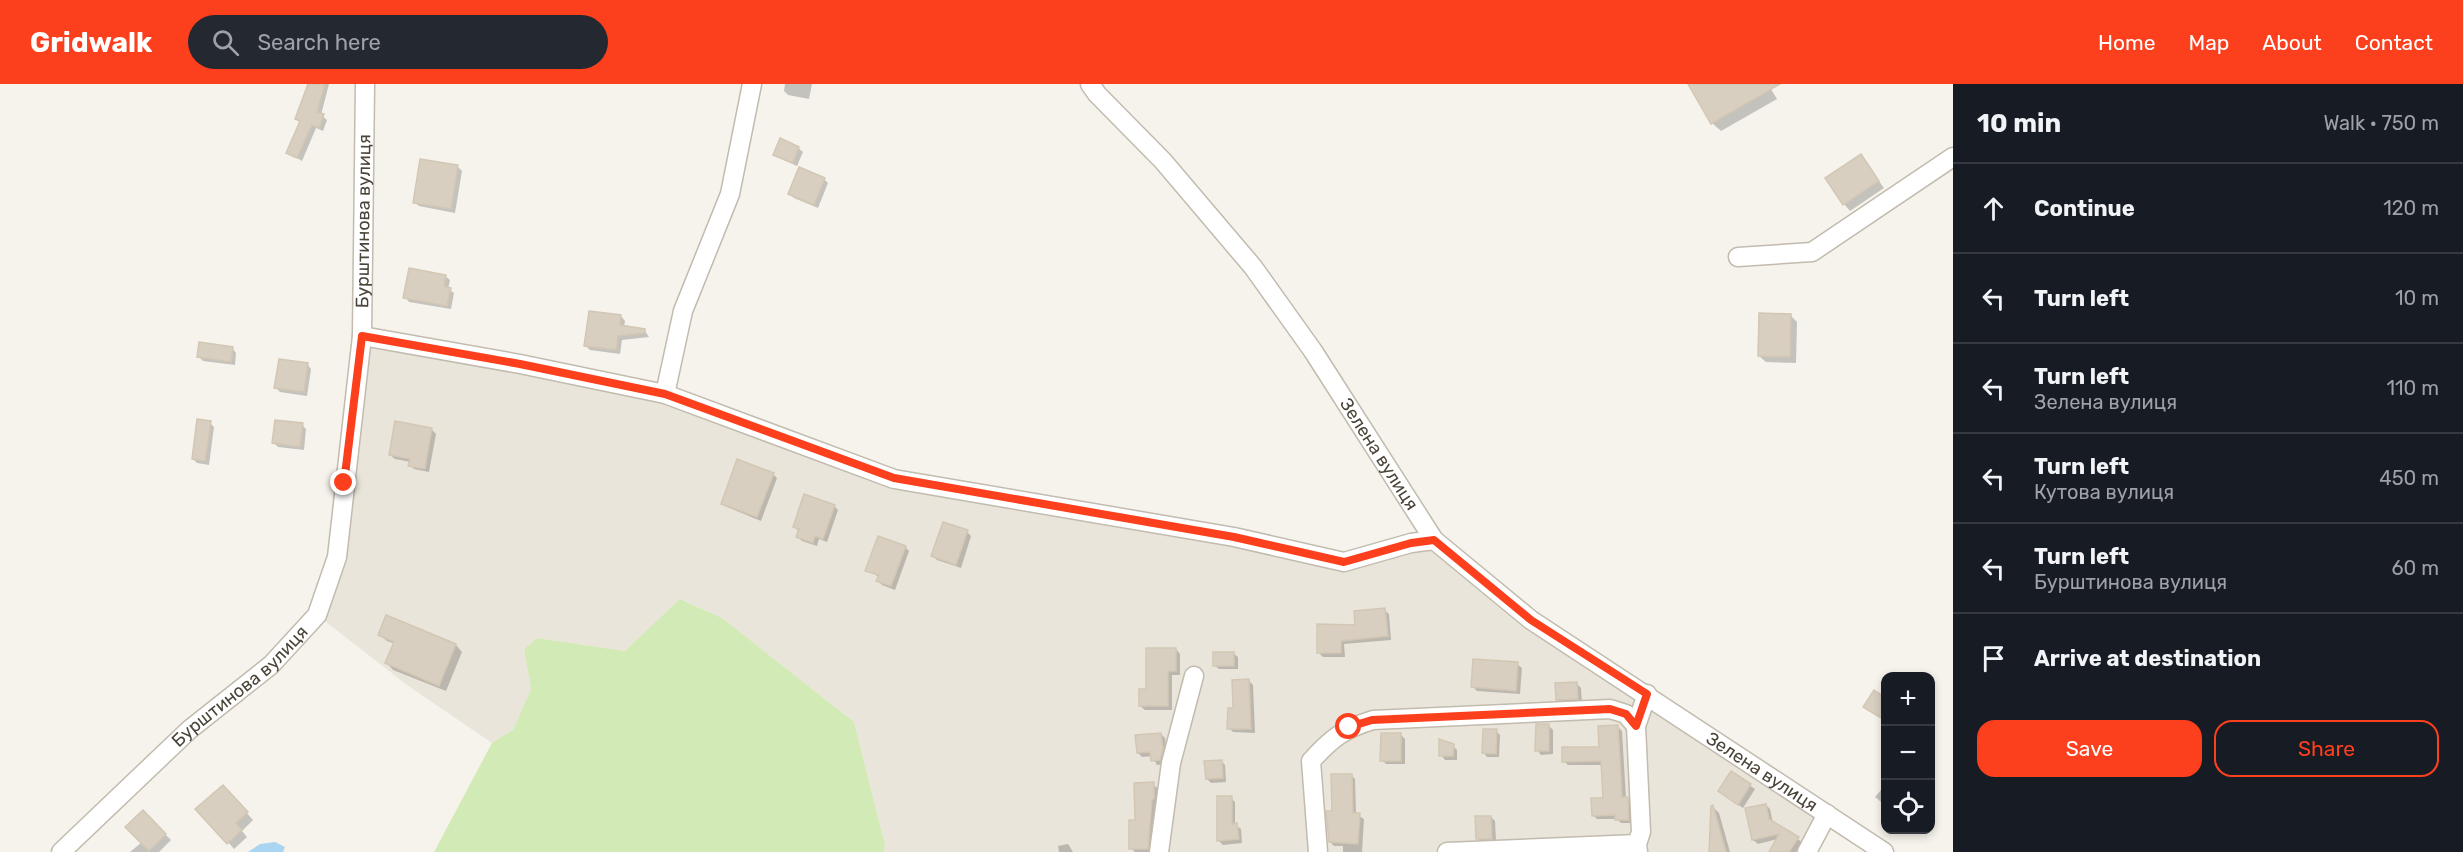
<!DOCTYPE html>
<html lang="en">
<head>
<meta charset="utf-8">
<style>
	body { margin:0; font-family:Rubik,sans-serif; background:#242831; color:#f1f3f6 }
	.controls { position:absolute; right:18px; bottom:18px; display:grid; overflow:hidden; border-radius:12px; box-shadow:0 3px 9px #0003 }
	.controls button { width:54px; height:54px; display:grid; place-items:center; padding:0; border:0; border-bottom:2px solid #363941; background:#171b24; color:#f1f3f6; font:30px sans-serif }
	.stop { position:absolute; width:18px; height:18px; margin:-14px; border:4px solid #fc3f1d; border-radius:50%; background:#fff }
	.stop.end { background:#fc3f1d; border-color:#fff; box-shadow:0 2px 6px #0008 }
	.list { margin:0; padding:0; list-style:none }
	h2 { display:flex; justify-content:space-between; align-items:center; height:78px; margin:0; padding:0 24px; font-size:26px }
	h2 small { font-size:20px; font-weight:400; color:#9ea1a6 }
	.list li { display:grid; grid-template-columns:39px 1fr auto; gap:18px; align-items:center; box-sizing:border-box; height:90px; padding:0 24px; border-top:2px solid #363941 }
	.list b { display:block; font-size:22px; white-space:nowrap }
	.list p { margin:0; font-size:20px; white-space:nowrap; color:#9ea1a6 }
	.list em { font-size:20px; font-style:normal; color:#9ea1a6 }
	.actions { display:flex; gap:12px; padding:18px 24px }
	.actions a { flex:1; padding:14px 0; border:2px solid #fc3f1d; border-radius:18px; text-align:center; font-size:21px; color:#fc3f1d }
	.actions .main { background:#fc3f1d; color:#fff }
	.icon { flex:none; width:33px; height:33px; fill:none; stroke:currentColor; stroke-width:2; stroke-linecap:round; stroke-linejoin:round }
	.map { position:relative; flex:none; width:1953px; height:768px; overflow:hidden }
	header { display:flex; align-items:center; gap:36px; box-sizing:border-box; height:84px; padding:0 30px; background:#fc3f1d; color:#fff }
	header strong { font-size:28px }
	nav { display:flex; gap:33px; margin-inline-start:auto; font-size:21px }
	.search { width:420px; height:54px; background:#242831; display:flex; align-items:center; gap:15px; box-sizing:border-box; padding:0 21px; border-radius:33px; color:#9ea1a6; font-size:22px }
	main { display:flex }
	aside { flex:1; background:#171b24 }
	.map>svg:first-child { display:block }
	.residential { fill:#eae5da }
	.green { fill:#d2eab5 }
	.water { fill:#a9d4f2 }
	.shadow { fill:#0003 }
	.building { fill:#d8cfc1; stroke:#d3c7b4; stroke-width:1.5 }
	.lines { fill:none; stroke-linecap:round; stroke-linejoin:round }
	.minor-casing { stroke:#c2bbae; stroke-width:21 }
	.minor { stroke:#fff; stroke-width:18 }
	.route { stroke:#fc3f1d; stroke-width:8 }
	.labels { text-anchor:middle; stroke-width:5; stroke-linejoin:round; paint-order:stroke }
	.street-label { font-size:18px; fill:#4b4439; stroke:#fff }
</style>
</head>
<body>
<header>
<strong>Gridwalk</strong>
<div class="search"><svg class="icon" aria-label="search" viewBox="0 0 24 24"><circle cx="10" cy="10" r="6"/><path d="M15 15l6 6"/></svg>Search here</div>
<nav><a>Home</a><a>Map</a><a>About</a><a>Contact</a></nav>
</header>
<main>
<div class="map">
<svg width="1953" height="768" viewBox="0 0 1953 768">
	<rect width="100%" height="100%" fill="#f6f3ec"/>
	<!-- residential -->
	<polygon class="residential" points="362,252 665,310 894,395 1344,478 1434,456 1531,536 1827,730 1807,768 884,768 885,761 854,638 722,534 681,515 625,567 537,554 524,565 531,605 513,646 492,659 407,601 317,531 337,473"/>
	<!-- green -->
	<polygon class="green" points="680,515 722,534 854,638 885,761 884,768 434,768 492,659 513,646 531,605 524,565 537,554 625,567"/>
	<!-- water -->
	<polygon class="water" points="275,758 285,763 283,768 248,768 260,760"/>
	<!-- shadow -->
	<g class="shadow">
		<polygon points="310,0 329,0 321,31 327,36 323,47 316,44 302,77 287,68 301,39 297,34"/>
		<polygon points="785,0 812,0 809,15 788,11 784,7"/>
		<polygon points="1690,0 1768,0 1777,15 1721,47 1712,39"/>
		<polygon points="798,64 803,68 797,82 779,74 774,70"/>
		<polygon points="1861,72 1884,104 1850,127 1844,120"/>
		<polygon points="458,83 462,87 455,129 419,122 414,118"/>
		<polygon points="824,95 828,99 818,124 794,114 790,110"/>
		<polygon points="445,192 450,196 448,205 454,209 451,225 409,218 405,213"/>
		<polygon points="1790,231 1797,238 1796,279 1766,278 1759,272"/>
		<polygon points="621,232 625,237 624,243 645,247 649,253 622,256 620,270 590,266 586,262"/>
		<polygon points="232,264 236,269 235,281 203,277 199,273"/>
		<polygon points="307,280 311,285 307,312 280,308 276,304"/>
		<polygon points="210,339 214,343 209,381 197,379 193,375"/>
		<polygon points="396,339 432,346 436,350 429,388 414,385 410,381 411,378 395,375 390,371"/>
		<polygon points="302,341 306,345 304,366 278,363 274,359"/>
		<polygon points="773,390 777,394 761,437 727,423 722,419"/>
		<polygon points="834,422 838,426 827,458 819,455 817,462 802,457 797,452 799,448 794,442"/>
		<polygon points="967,448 971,452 961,484 937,476 933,472"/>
		<polygon points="905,463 909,467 895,506 882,501 878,497 879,493 867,486"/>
		<polygon points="1384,526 1389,530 1391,556 1344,560 1345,573 1323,573 1319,569"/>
		<polygon points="387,533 456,561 462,568 446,607 393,586 387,579 395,560 387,557 380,551"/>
		<polygon points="1176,565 1180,570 1180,591 1172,591 1172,626 1145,626 1140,622 1148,606"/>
		<polygon points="1233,569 1238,573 1238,585 1219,585 1214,581"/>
		<polygon points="1517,580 1522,584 1520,610 1477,607 1473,603"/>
		<polygon points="1249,597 1253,601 1255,649 1233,648 1229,644 1234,625"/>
		<polygon points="1577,600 1581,604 1582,619 1562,620 1558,616"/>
		<polygon points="1549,642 1553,646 1553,670 1541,671 1537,666"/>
		<polygon points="1618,643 1622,647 1626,715 1632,719 1633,739 1621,739 1617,735 1597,735 1593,731 1604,715 1603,681 1568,681 1564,677 1601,664"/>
		<polygon points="1496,647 1500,651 1499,673 1487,673 1483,668"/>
		<polygon points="1161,650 1165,654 1167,670 1164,680 1157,681 1152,672 1142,673 1138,669"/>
		<polygon points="1401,651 1405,655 1405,680 1386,680 1382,676"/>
		<polygon points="1453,662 1457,666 1457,676 1445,676 1441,671"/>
		<polygon points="1221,677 1225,681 1226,698 1211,699 1207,695"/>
		<polygon points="1731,689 1755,705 1743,724 1719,707"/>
		<polygon points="1351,691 1355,695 1356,730 1364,735 1362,768 1343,768 1343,762 1334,762 1330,758"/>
		<polygon points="1153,700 1157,704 1158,719 1155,719 1152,768 1135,768 1131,764 1137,737"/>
		<polygon points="1886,700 1886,722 1875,713"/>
		<polygon points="230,710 253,736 242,747 247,753 234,765 228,758"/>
		<polygon points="1231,714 1235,718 1235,741 1241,745 1242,759 1223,761 1219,757"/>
		<polygon points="1766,721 1770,725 1773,739 1802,758 1796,768 1772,768 1778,755 1758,760 1753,756"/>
		<polygon points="1713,723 1719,729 1730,768 1708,768 1710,767"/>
		<polygon points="143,728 171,756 159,768 130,768 142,758"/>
		<polygon points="1491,733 1495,737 1496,758 1482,759 1477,754"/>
		<polygon points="1068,760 1073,768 1059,768 1058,762"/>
	</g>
	<!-- building -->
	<g class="building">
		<polygon points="308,0 325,0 317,28 324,30 319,44 312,41 297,74 286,69 300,37 295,35"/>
		<polygon points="1688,0 1780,0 1711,40"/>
		<polygon points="780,54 799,63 793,79 773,71"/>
		<polygon points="1861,70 1879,97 1843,121 1825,94"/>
		<polygon points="420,75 458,81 451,125 413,119"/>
		<polygon points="799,83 825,94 814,121 788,110"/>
		<polygon points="409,184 446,191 444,202 451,204 447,222 403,214"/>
		<polygon points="589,227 621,231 620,241 645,245 645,249 618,252 616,266 584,262"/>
		<polygon points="1759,229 1791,230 1790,273 1758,272"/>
		<polygon points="199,258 233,263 231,278 197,273"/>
		<polygon points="279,275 308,279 304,308 274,304"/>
		<polygon points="197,335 211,337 205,377 192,375"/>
		<polygon points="275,336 303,339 300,363 272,359"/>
		<polygon points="395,337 432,344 425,385 408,382 410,375 389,371"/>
		<polygon points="737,375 774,389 757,433 721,420"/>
		<polygon points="804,410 835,421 823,455 815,452 813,459 796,453 799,445 793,443"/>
		<polygon points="943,438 968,446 956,481 931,472"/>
		<polygon points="878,452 906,462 891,502 876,497 879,491 865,487"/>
		<polygon points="1385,524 1388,552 1341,557 1341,569 1317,569 1317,540 1355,541 1354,527"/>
		<polygon points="386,531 456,560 439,602 385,579 394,558 378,551"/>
		<polygon points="1146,564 1176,564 1176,587 1168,587 1168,622 1139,622 1139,605 1146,605"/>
		<rect x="1213" y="568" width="21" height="14"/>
		<polygon points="1473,575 1518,578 1516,607 1471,603"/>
		<polygon points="1249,595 1251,645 1227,645 1228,624 1233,624 1232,596"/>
		<polygon points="1577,598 1578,615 1556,616 1555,599"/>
		<polygon points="1874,606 1886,614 1886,637 1863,623"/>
		<polygon points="1536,640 1549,640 1549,667 1535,667"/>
		<polygon points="1618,641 1622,713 1628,713 1629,736 1615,736 1615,731 1592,732 1591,714 1603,714 1601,677 1562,678 1562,663 1599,663 1598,642"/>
		<polygon points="1483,645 1497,645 1496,670 1482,669"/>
		<polygon points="1161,649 1163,665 1160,676 1151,677 1150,668 1137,669 1135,651"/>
		<polygon points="1381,649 1401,649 1401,677 1380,677"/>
		<polygon points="1439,655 1454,660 1453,672 1439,672"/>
		<polygon points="1222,676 1223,694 1206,695 1204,677"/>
		<polygon points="1731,687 1751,700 1738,721 1718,707"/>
		<polygon points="1331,690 1352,690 1353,729 1360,729 1358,760 1329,758 1326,727 1332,727"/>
		<polygon points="1154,698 1154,715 1152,715 1148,765 1129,765 1129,736 1135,736 1134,699"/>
		<polygon points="223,701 248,728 236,739 242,746 227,760 195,725"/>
		<polygon points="1217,712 1232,712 1232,740 1237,739 1239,755 1217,757"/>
		<polygon points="1766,720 1769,735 1799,753 1789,768 1769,768 1779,750 1752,756 1745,724"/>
		<polygon points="1713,721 1726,768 1709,768 1711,722"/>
		<polygon points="143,726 166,750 149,767 125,743"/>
		<polygon points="1475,732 1491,732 1492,755 1476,755"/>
	</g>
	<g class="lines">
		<defs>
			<g id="minor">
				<path id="s1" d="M1090,0L1097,10L1163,77L1253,183L1313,267L1434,456L1531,536L1884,768"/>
				<polyline points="1738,173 1812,168 1953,73"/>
				<polyline points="362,252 520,280 665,310 894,395 1234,453 1344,478 1411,459 1434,456"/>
				<polyline points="665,310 683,227 730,110 752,0"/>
				<path id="s2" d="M61,768L189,646L271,581L317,531L337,473L362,252L365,0"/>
				<polyline points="1159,768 1171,679 1194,592"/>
				<path d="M1318,768L1311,677C1331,655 1343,645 1373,636L1610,625L1626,630L1636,642"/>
				<polyline points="1447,768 1637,760"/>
				<polyline points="1638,768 1637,760 1641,748 1636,642 1647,610"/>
				<polyline points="1807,768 1827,730"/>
			</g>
		</defs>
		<!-- minor casing -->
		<use href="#minor" class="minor-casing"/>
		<!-- minor -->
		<use href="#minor" class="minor"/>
	</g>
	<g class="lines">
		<!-- route -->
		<polyline class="route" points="344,399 362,252 520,280 665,310 894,394 1234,453 1344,478 1411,459 1434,456 1531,536 1647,610 1636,642 1626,630 1610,625 1372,636 1349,643"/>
	</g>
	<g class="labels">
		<!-- street labels -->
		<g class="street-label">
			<text dy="6" stroke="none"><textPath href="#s2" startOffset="748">Бурштинова вулиця</textPath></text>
			<text dy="6" stroke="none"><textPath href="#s1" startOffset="471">Зелена вулиця</textPath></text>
			<text dy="6" stroke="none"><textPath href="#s2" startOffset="244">Бурштинова вулиця</textPath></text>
			<text dy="6" stroke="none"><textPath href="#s1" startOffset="975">Зелена вулиця</textPath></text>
		</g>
	</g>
</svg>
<div class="controls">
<button>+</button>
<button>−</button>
<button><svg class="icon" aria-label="locate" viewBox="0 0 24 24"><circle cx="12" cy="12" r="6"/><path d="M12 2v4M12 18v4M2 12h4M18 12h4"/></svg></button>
</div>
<div class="stop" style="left:1349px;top:643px"></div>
<div class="stop end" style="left:344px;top:399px"></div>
</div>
<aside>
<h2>10 min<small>Walk · 750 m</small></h2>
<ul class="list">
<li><svg class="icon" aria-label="ahead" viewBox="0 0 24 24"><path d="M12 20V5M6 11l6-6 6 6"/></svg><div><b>Continue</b></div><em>120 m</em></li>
<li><svg class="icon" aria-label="left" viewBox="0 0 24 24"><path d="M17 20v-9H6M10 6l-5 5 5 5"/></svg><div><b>Turn left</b></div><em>10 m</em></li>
<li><svg class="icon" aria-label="left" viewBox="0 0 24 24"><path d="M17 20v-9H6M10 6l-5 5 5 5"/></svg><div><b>Turn left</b><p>Зелена вулиця</p></div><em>110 m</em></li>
<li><svg class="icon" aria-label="left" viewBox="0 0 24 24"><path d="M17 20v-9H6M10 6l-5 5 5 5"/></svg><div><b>Turn left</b><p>Кутова вулиця</p></div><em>450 m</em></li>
<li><svg class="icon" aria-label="left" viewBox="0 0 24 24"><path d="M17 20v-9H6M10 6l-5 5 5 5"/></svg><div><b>Turn left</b><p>Бурштинова вулиця</p></div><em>60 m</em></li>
<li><svg class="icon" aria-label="arrive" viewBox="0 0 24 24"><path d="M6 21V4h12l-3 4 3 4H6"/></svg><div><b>Arrive at destination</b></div></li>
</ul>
<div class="actions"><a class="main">Save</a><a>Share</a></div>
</aside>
</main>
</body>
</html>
